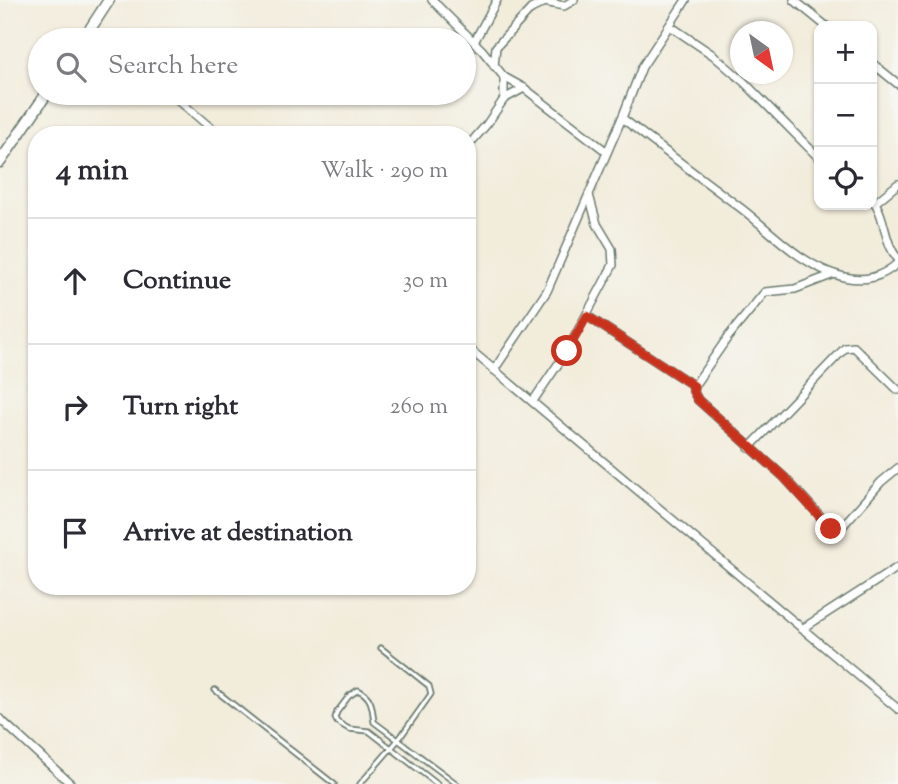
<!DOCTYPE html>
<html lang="en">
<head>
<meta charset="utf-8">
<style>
	body { margin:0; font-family:"Sorts Mill Goudy",serif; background:#f2f2f3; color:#2b2b33 }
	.controls { position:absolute; right:21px; top:21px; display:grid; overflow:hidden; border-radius:14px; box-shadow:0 2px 5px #0004 }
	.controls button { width:63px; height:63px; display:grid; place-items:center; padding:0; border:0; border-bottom:2px solid #e1e1e2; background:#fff; color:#2b2b33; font:35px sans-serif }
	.compass { position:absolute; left:730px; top:21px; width:63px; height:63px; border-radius:50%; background:#fff; box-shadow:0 2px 5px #0004; rotate:147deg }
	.stop { position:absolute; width:21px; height:21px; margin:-16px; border:5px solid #c8321e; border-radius:50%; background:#fff }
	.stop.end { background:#c8321e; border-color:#fff; box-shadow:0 2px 7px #0008 }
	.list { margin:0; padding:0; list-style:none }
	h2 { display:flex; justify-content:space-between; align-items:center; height:91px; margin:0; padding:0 28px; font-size:30px }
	h2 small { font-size:23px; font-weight:400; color:#7c7c81 }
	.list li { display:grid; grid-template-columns:46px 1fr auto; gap:21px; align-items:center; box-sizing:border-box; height:126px; padding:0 28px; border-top:2px solid #e1e1e2 }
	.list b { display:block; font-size:26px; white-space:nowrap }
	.list em { font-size:23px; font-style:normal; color:#7c7c81 }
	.icon { flex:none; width:38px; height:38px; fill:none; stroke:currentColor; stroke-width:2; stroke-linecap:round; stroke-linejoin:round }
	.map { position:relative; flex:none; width:898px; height:784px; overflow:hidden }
	.search { position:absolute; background:#fff; box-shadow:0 2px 5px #0004; left:28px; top:28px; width:448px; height:77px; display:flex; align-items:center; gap:18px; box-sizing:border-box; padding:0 24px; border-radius:38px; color:#7c7c81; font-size:26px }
	.panel { position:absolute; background:#fff; box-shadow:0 2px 5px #0004; left:28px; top:126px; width:448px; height:469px; border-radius:28px }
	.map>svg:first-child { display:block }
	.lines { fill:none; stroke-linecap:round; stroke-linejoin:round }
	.lane-casing { stroke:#697a6e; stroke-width:7 }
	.street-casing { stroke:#697a6e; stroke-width:10 }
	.secondary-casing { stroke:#697a6e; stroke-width:13 }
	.lane { stroke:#fff; stroke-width:3.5 }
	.street { stroke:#fff; stroke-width:7 }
	.secondary { stroke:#fff; stroke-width:10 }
	.route { stroke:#c8321e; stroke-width:9 }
</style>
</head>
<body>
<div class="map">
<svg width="898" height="784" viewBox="0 0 898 784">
	<rect width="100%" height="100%" fill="#f6f6f2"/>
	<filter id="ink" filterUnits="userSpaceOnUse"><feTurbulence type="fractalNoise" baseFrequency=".0143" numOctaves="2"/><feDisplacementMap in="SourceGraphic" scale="14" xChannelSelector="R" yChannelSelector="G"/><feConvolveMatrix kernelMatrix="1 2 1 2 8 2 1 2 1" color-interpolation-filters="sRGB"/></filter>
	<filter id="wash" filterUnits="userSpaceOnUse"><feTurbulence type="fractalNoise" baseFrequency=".00686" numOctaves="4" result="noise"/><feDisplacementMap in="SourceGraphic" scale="28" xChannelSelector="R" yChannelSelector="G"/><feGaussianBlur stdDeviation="1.57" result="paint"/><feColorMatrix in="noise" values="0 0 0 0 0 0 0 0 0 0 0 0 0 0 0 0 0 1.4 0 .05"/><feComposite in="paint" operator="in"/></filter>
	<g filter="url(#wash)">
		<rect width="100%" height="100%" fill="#f2ecdb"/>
	</g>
	<g filter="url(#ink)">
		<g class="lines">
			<defs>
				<g id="lane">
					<polyline points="215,690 334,784"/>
					<polyline points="360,784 399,739 431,694 429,686 381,648"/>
					<path d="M437,784L369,731L349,729L337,722L335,718L337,712L349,696L358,690C373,697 372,708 374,722L457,784"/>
				</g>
				<g id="street">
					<polyline points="432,0 482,50 504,77 524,88 607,152"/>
					<polyline points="794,0 826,26"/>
					<polyline points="670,26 713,55 744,82 819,158"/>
					<polyline points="90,30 103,40"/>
					<polyline points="474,42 497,0"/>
					<polyline points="872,63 898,84"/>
					<polyline points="494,66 496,47 531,9 545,2 564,6 574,0"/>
					<polyline points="504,77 504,99"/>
					<polyline points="170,93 219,135"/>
					<path d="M622,118C662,149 702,179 742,209C773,233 804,268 844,277C866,282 882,277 898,263"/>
					<polyline points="467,147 487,124 504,99 524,88"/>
					<path d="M872,199C886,215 883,242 898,259"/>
					<polyline points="876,202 898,184"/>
					<polyline points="834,274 795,289 765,292 728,337 694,386 693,391 698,400 784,477 835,532 840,529 881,482 898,468"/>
					<polyline points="587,316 694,386"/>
					<polyline points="467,347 898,709"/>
					<polyline points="494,370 547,291 622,118 642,67 686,0"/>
					<polyline points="533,401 567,351 613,265 612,249 597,224 589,195"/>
					<polyline points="749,448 845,348 854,347 898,390"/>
					<polyline points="802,629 898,567"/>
					<polyline points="0,719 71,784"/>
				</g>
				<g id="secondary">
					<polyline points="83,40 109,0"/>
					<polyline points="0,162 47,93"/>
				</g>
			</defs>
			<!-- lane casing -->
			<use href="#lane" class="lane-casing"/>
			<!-- street casing -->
			<use href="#street" class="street-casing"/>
			<!-- secondary casing -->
			<use href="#secondary" class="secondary-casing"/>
			<!-- lane -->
			<use href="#lane" class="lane"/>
			<!-- street -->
			<use href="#street" class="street"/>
			<!-- secondary -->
			<use href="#secondary" class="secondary"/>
		</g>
	</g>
	<g class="lines" filter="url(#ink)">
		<!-- route -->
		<polyline class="route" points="567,351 587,316 694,386 693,391 698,400 784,477 831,529"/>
	</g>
</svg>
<div class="controls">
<button>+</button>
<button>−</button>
<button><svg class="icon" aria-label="locate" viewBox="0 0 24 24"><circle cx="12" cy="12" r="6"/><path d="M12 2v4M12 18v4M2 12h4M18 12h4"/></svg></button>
</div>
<svg class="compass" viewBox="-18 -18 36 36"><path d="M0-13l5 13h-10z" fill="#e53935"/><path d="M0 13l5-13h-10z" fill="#7c7c81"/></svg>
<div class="stop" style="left:567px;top:351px"></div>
<div class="stop end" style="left:831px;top:529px"></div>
<div class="search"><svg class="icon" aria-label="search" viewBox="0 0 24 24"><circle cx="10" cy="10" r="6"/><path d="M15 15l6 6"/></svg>Search here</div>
<section class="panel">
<h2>4 min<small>Walk · 290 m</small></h2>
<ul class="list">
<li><svg class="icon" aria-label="ahead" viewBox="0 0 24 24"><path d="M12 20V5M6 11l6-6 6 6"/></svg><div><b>Continue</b></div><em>30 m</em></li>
<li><svg class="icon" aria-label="right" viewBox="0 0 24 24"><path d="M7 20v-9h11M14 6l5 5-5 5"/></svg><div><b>Turn right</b></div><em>260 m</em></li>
<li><svg class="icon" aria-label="arrive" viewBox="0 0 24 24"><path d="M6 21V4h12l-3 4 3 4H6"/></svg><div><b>Arrive at destination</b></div></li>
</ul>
</section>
</div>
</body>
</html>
